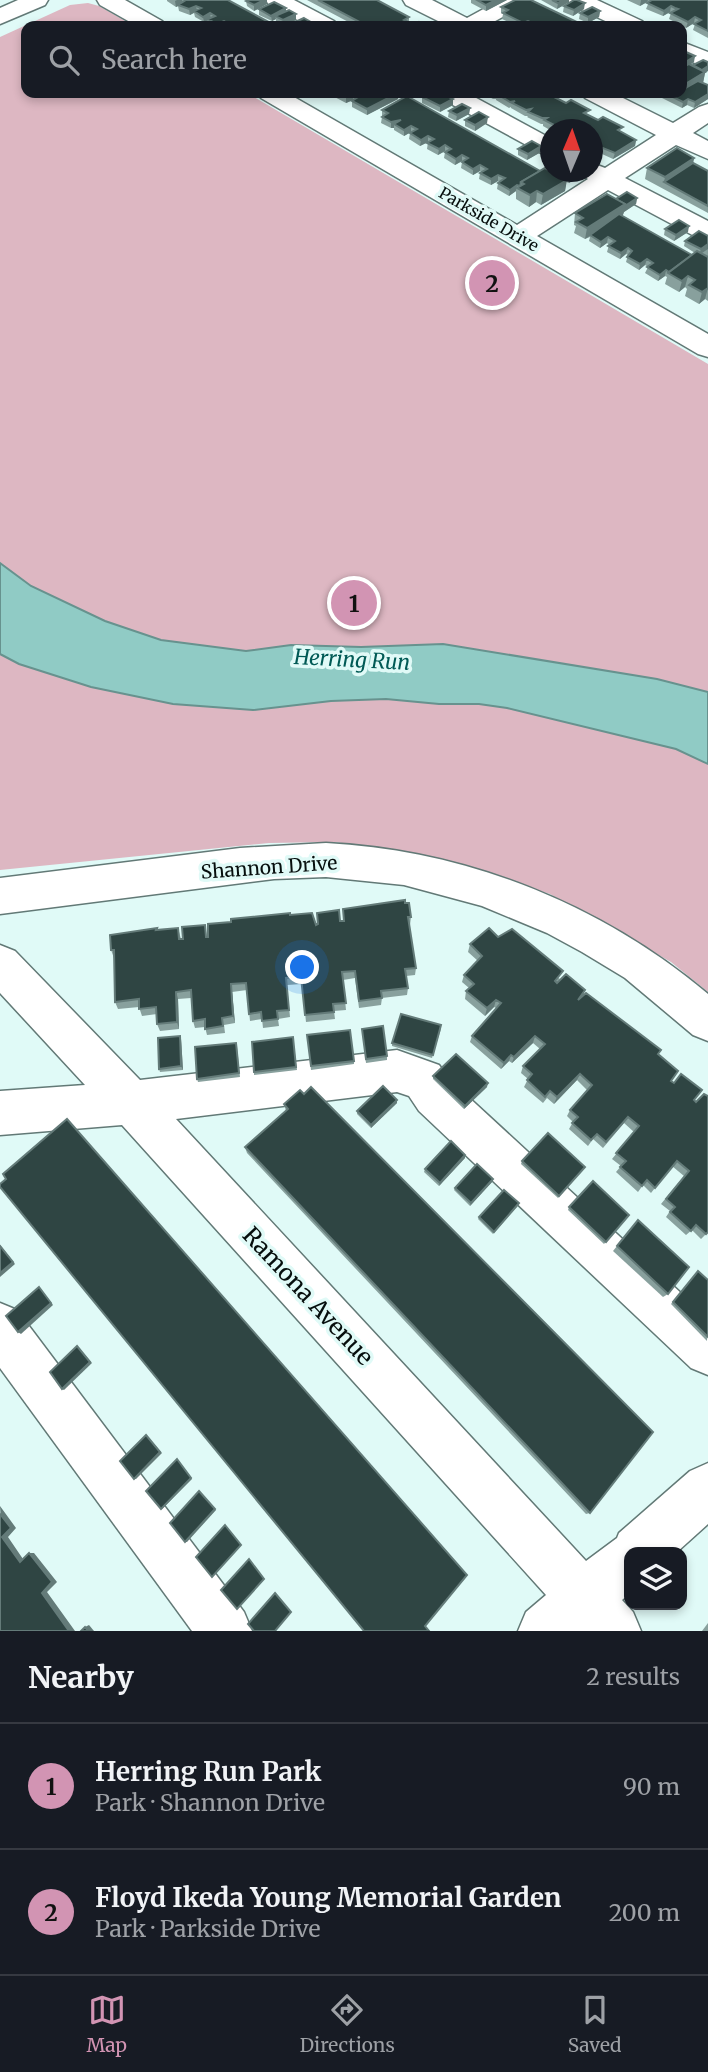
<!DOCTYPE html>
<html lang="en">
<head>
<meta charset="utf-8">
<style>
	body { margin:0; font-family:Merriweather,serif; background:#20242c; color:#f1f3f6 }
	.controls { position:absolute; right:21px; bottom:21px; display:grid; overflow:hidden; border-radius:14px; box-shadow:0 4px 10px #0003 }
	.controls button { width:63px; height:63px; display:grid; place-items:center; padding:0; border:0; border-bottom:2px solid #363941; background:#171b24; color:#f1f3f6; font:35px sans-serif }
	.compass { position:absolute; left:540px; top:119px; width:63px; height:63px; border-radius:50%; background:#171b24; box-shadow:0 4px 10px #0003; rotate:2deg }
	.you { position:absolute; left:303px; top:968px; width:24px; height:24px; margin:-18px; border:5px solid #fff; border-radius:50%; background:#1a73e8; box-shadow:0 0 0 10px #1a73e833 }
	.badge { display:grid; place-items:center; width:46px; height:46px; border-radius:50%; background:#d294b3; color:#111; font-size:23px; font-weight:700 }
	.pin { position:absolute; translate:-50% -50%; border:4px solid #fff; box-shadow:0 2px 7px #0006 }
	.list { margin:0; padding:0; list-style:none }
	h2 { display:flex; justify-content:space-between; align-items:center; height:91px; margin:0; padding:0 28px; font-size:30px }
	h2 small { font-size:23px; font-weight:400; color:#9ea1a6 }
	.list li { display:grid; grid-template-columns:46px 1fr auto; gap:21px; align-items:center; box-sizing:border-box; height:126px; padding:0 28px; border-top:2px solid #363941 }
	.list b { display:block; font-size:26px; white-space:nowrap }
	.list p { margin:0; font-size:23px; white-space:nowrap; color:#9ea1a6 }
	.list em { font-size:23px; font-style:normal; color:#9ea1a6 }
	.icon { flex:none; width:38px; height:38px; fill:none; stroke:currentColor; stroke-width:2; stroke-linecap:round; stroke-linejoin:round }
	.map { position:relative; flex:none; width:708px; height:1631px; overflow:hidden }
	.search { position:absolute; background:#171b24; box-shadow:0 4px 10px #0003; left:21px; right:21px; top:21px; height:77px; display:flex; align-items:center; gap:18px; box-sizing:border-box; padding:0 24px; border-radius:14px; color:#9ea1a6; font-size:26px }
	.sheet { height:343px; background:#171b24 }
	nav { display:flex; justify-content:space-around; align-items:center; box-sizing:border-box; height:98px; border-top:2px solid #363941; background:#171b24; font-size:19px; color:#9ea1a6 }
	nav a { display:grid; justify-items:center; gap:4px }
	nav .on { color:#d294b3 }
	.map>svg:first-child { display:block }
	.green { fill:#ddb7c2 }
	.water { fill:#90cbc5; stroke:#67928e; stroke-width:2 }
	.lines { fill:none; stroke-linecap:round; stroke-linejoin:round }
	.minor-casing { stroke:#627976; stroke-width:3 }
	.major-casing { stroke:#627976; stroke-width:3 }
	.minor { fill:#fff; fill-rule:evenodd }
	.major { fill:#fff; fill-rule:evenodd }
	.wall { fill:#88a09d }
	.shaded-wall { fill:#647b79 }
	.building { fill:#2f4543; stroke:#647b79; stroke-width:2 }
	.labels { text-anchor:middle; stroke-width:7; stroke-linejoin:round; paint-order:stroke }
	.far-street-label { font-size:16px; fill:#060e0d; stroke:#e0faf7 }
	.street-label { font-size:19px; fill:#060e0d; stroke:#e0faf7 }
	.water-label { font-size:21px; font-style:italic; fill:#005a55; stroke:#e0faf7 }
	.near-street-label { font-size:23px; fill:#060e0d; stroke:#e0faf7 }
</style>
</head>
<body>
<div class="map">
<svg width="708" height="1631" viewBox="0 0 708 1631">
	<rect width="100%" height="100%" fill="#e0faf7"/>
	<!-- green -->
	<polygon class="green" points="88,3 99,6 134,26 26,26 26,93 247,93 708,364 708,992 671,962 550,894 430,856 335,842 269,843 0,870 0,37 70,5"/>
	<!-- water -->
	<polygon class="water" points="0,563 31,586 105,621 161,640 246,651 291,645 361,647 443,644 657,679 708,692 708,764 676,749 507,708 479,704 439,704 386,699 331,701 253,710 173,704 91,687 19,664 0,654"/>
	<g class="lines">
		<defs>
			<g id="minor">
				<polygon points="97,0 125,0 162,21 166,26 137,26 100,5"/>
				<polygon points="266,0 294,0 334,21 338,26 309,26 269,5"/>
				<polygon points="403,0 432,0 467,18 500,0 528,0 525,5 486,26 448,26 406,5"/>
				<polygon points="568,0 597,0 642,21 646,26 616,26 571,5"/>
				<polygon points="682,42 708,52 708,68 682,58"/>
				<polygon points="258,93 287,93 517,225 588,179 579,172 592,172 592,163 605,168 656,135 585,98 582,93 613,93 673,123 699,107 708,104 708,123 693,133 708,141 708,159 676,145 625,178 708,221 708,240 698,238 608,190 537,236 708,334 708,357 698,354 261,98"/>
				<polygon points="437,93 467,93 550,138 550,156 541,153 440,98"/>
				<path d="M326,843C466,850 601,904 708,994V1041L693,1035L625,978L582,952L547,933L482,906L404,885L326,877L274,879L0,914V878L240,848Z"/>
				<polygon points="0,945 15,951 140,1080 397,1050 439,1065 451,1081 708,1318 708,1375 691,1368 419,1111 409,1096 397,1092 176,1119 586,1561 617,1538 619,1533 690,1471 708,1463 708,1524 677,1552 629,1552 629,1594 622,1600 633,1612 641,1631 518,1631 526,1612 546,1595 122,1125 0,1135 0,1091 85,1085 0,993"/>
				<polygon points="0,1303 17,1310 244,1612 252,1631 192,1631 0,1368"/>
			</g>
			<polygon id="major" points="18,0 48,0 45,5 0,24 0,8"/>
		</defs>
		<!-- minor casing -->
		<use href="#minor" class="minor-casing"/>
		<!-- major casing -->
		<use href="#major" class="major-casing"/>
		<!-- minor -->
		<use href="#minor" class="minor"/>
		<!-- major -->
		<use href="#major" class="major"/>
	</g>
	<!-- wall -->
	<g class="wall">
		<polygon points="167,0 228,0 276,26 210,26 208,25 208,21 204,22 195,17 194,13 190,15 179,11 178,6 176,7 167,1"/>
		<polygon points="307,0 377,0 409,17 409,22 414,25 427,26 356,26"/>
		<polygon points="471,0 507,0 486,11 471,3"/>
		<polygon points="541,0 569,0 569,2 557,9"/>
		<polygon points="627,0 708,0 708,38 693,30 695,24 694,23 686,28 669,19 671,13 670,12 663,16 646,9 649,2 647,2 640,6"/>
		<polygon points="246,1 267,4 254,11 247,6"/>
		<polygon points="564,6 584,9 573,16 563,12"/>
		<polygon points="501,7 585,26 596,26 517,26 502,19 503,14 501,13"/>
		<polygon points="286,8 286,11 296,14 296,20 284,26 276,22 276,19 272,21 259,15 259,9"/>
		<polygon points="600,11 599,17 588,23 579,19 580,13"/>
		<polygon points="682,54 694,62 691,64 705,73 703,83 708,85 708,99 694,108 687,105 682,108 658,96 658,93 682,93"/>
		<polygon points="327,93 398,93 398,99 367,115 352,107 352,101 353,100 346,103"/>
		<polygon points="482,93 558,93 557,99 636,140 635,146 613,159 602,154 597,157 592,155 592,130 550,130 543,126 543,124 541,124 527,117 528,116 525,116 511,108 511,107 509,108 496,100 496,99 493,99"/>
		<polygon points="422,97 453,99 453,105 440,112 422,103"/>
		<polygon points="470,108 469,114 456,121 448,117 449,111"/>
		<polygon points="382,110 540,171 554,173 554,172 582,172 582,175 569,183 566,182 565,191 541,205 536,202 529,207 516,199 516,191 509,196 497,189 498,183 500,182 498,181 491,185 479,179 480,173 481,172 480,171 473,175 461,168 462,162 463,162 462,161 455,165 444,158 445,152 446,152 445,151 438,155 427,149 428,142 420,146 409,139 410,133 411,132 404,136 394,130 394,128 391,128 381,123 382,117 383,116 382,116"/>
		<polygon points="465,120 487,123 475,131 465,126"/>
		<polygon points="518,149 541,152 527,160 518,155"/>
		<polygon points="694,158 693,163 708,171 708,213 645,179 647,168"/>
		<polygon points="637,198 636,204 624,212 622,216 692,255 695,253 684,246 685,241 708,236 708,301 705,299 699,304 685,296 687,289 685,287 679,292 665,284 667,277 665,276 658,281 645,273 648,267 645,265 639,270 626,262 628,255 626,254 620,259 607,252 609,245 607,243 600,248 589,241 590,237 585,239 574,233 576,226 574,225 575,213 616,199"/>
		<polygon points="665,229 688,232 674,241 664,235"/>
		<polygon points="405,903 411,917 410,925 409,925 416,968 415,975 406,976 408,988 407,995 382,998 381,1005 359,1008 355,978 343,980 346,1010 334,1011 335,1019 306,1022 302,984 287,985 290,1017 278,1019 279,1026 263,1028 262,1019 250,1021 247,990 232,992 235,1023 224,1025 225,1033 207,1035 205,1027 195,1028 193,1021 191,998 178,999 179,1029 160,1031 157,1024 157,1014 142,1016 139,1007 118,1009 115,1002 114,958 111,950 157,928 157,930 178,928 181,939 205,925 207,937 290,915 316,925 343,921 343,909"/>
		<polygon points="498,937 560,979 557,982 585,990 582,997 658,1054 671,1081 694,1100 706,1234 701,1239 692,1230 686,1235 666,1217 670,1211 661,1204 684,1176 672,1166 651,1193 643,1185 638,1192 616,1172 621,1166 612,1159 634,1132 624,1123 603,1148 593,1139 588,1146 569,1129 573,1122 567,1116 570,1110 587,1090 577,1080 554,1104 547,1098 543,1103 524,1087 528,1079 521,1073 523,1066 540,1049 533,1043 512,1063 509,1061 501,1069 470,1042 472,1036 496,1008 494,1007 485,1016 465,999 466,991 469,988 462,982 464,975 478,961 468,952 470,944"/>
		<polygon points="362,1029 387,1056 387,1060 366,1063"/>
		<polygon points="441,1029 432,1058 392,1046 392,1043"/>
		<polygon points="307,1035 354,1061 354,1064 311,1070"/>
		<polygon points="293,1037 297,1070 254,1075 254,1072"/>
		<polygon points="181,1039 183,1070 160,1072 159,1069"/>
		<polygon points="237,1046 240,1077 198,1082 197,1079"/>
		<polygon points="433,1076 487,1087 464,1109 433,1079"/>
		<polygon points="397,1100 397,1103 371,1128 357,1114 357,1111"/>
		<polygon points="284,1104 590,1513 586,1514 247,1153 245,1147 286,1111"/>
		<polygon points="465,1158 439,1186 424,1172 425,1169"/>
		<polygon points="522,1161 585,1167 558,1198 521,1164"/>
		<polygon points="493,1179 492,1182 470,1206 454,1190 455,1188"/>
		<polygon points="518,1206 493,1234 478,1219 479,1217"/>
		<polygon points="569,1207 629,1215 604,1244 568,1210"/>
		<polygon points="638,1220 668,1294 663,1297 613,1251"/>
		<polygon points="698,1271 708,1280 707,1341 671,1304"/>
		<polygon points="708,1623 708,1631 702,1631"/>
	</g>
	<!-- shaded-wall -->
	<g class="shaded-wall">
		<polygon points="177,0 182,0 183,4 176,7 175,1"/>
		<polygon points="264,0 267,0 267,4 254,11 254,5"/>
		<polygon points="496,0 507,0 486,11 486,5"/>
		<polygon points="563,0 569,0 569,2 557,9 558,3"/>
		<polygon points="641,0 648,0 647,2 640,6"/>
		<polygon points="585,3 584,9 573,16 574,10"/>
		<polygon points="196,6 197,11 190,15 189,9"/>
		<polygon points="671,6 670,12 663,16 664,11"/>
		<polygon points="286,8 286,14 275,16 276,19 272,21 271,16"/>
		<polygon points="600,11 599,17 588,23 588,17"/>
		<polygon points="210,13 211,19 204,22 203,17"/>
		<polygon points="296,14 296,20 284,26 283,20"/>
		<polygon points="695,17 694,23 686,28 688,22"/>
		<polygon points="224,21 224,26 217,26 217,24"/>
		<polygon points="528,21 527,26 523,26 523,23"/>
		<polygon points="695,56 694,62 683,69 684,63"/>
		<polygon points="708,66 708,71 705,73 703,83 676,99 672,96 672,93 682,93 682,86 699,75 700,71"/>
		<polygon points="398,93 398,99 367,115 367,109"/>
		<polygon points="353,94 353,100 346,103 346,97"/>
		<polygon points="708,94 708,99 694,108 695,102"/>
		<polygon points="453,99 453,105 440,112 440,106"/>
		<polygon points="688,99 687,105 682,108 683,102"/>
		<polygon points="470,108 469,114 456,121 457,115"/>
		<polygon points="488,117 487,123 475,131 475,125"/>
		<polygon points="401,120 394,124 394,128 391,128 391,122"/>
		<polygon points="411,126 411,132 404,136 404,130"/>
		<polygon points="428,136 428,142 420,146 421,140"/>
		<polygon points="636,140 635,146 613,159 615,153"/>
		<polygon points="445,145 445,151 438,155 439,149"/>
		<polygon points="541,146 541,152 527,160 528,154"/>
		<polygon points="603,148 602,154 597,157 598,151"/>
		<polygon points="462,155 462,161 455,165 456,159"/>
		<polygon points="694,158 692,169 664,182 665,177"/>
		<polygon points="480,165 480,171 473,175 473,169"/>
		<polygon points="579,172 582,172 582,175 569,183 570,177"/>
		<polygon points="498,175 498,181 491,185 491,179"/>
		<polygon points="567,180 565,191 541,205 543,194"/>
		<polygon points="517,185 516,191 509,196 510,190"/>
		<polygon points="537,191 536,202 529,207 530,195"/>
		<polygon points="637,198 636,204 624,212 623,215 585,239 587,228 625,204"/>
		<polygon points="689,226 688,232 674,241 676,235"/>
		<polygon points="608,237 607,243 600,248 601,242"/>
		<polygon points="708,244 708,249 699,255 701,249"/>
		<polygon points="628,248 626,254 620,259 621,253"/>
		<polygon points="647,259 645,265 639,270 640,264"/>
		<polygon points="666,270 665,276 658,281 660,275"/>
		<polygon points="688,276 685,287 679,292 682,281"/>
		<polygon points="708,288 705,299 699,304 702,292"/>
		<polygon points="231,984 232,992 235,1023 233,1016"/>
		<polygon points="176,992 178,999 179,1029 177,1022"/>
		<polygon points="496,1000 494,1007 485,1016 487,1008"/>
		<polygon points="180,1036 181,1039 183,1070 181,1066"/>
		<polygon points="535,1036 533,1043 512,1063 514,1057"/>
		<polygon points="511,1055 509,1061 501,1069 504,1063"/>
		<polygon points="580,1074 577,1080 554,1104 557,1097"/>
		<polygon points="488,1083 487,1087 464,1109 465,1106"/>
		<polygon points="397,1100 397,1103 371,1128 371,1125"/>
		<polygon points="465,1155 465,1158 439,1186 440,1183"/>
		<polygon points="493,1179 492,1182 470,1206 471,1203"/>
		<polygon points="0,1245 15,1264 0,1277"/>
		<polygon points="39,1287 53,1305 21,1334 18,1332"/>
		<polygon points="77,1346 92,1363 64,1390 62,1389"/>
		<polygon points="146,1435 162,1453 136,1479 134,1479"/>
		<polygon points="177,1459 192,1479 162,1509 161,1509"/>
		<polygon points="199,1491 216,1510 187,1542 185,1542"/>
		<polygon points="0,1506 16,1528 8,1537 25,1562 20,1562 2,1537"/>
		<polygon points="29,1553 34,1553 57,1582 47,1592 75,1631 69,1631 42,1593"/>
		<polygon points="89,1625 94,1631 88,1631 85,1627"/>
	</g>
	<!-- building -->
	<g class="building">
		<polygon points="186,0 228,0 276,26 223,26 229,24 224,21 217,24 208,19 215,16 210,13 203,17 194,11 201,8 196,6 189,9 178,5"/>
		<polygon points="248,0 264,0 254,5 246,1"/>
		<polygon points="318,0 377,0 409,17 404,20 414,25 419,22 427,26 367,26"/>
		<polygon points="477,0 496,0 486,5"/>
		<polygon points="515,0 531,0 585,26 590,23 596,26 535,26 537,25 528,21 523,23 503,13 508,10 501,7"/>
		<polygon points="552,0 563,0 558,3"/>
		<polygon points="574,0 577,0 585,3 574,10 564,6"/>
		<polygon points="652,0 708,0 708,31 694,24 701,20 695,17 688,22 670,13 678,9 675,8 671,6 664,11 647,3"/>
		<polygon points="274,2 286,8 271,16 259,9"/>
		<polygon points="592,7 600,11 588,17 580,13"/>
		<polygon points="289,10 296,14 283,20 275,16"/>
		<polygon points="304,18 316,25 313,26 294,26 291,24"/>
		<polygon points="686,52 695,56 684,63 682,62 682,54"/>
		<polygon points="703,60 708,62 708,66 702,70 693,65"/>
		<polygon points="689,64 705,72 682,86 682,68"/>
		<polygon points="698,81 708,85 708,94 695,102 688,99 683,102 671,96 678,93 682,93 682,90"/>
		<polygon points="338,93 398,93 367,109 352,101 358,97 353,94 346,97"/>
		<polygon points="430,93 441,93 453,99 440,106 422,97"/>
		<polygon points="499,93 558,93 552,96 566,103 571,100 590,110 584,113 598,120 603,117 623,127 618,130 636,140 615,153 603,148 598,151 592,148 592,147 597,144 592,145 592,130 564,130 561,128 564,127 558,127 544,120 547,118 542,118 528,112 531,109 526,110 512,103 515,101 510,102 497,94"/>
		<polygon points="407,96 540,171 521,182 520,186 517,185 510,190 498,183 505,178 498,175 491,179 480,173 487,169 480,165 473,169 462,162 468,158 462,155 456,159 445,152 451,149 445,145 439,149 427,143 434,139 428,136 421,140 410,133 417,129 411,126 404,130 394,124 401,120 391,122 382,117 388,113 382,110"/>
		<polygon points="462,104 470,108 457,115 449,111"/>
		<polygon points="479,112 488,117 475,125 465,120"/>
		<polygon points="532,141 541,146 528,154 518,149"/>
		<polygon points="677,148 694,158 665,177 647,168"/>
		<polygon points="693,163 708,171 708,206 664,182"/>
		<polygon points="545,168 567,180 543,194 537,191 530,195 517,188 524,184 521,182"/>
		<polygon points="559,172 579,172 570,177"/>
		<polygon points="627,192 637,198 625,206 625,204 616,199"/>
		<polygon points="607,194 625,204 587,228 576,222 583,218 575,213"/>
		<polygon points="619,214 692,255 669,272 666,270 660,275 647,267 653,263 647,259 640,264 627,257 632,251 628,248 621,253 608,246 615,241 608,237 601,242 590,235"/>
		<polygon points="679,220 689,226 676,235 665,229"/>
		<polygon points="699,231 708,236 708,244 701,249 685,241"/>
		<polygon points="697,251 708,257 708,288 702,292 689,285 695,280 688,276 682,281 668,273"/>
		<polygon points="405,900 405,903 409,903 411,917 408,917 416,968 405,969 408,988 381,991 382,998 359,1001 355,971 342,972 346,1003 333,1004 334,1012 305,1015 301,977 286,978 289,1010 277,1011 278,1019 262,1021 261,1012 249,1014 246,983 231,984 233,1016 222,1018 223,1026 205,1029 205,1019 193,1021 191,990 176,992 177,1022 157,1024 156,1007 139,1009 139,999 115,1002 114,950 111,950 110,935 157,928 156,930 178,928 179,939 183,939 182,927 205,925 206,937 208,937 208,924 231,922 231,919 290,913 290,915 312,913 316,925 318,924 317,913 339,910 340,921 344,921 343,909"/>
		<polygon points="489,928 498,937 512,929 563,971 555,981 557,983 566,974 585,990 578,1000 586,993 661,1050 658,1054 678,1071 671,1081 674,1083 681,1074 702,1090 694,1100 696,1102 704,1094 708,1096 708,1232 706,1234 696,1225 691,1231 670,1212 675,1207 666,1199 689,1171 677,1161 655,1188 647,1180 642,1186 620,1167 626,1161 616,1153 639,1126 628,1117 606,1142 597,1134 591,1140 572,1123 578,1117 570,1110 592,1085 580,1074 557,1097 550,1091 545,1097 527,1080 532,1074 523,1066 545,1044 535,1036 514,1057 511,1055 504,1063 472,1036 501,1003 496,1000 487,1008 466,991 474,984 464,975 482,956 470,944"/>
		<polygon points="401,1014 441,1025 433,1055 392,1043"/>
		<polygon points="383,1026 387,1056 366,1059 362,1029"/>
		<polygon points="350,1030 354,1061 311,1066 307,1035"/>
		<polygon points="180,1036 181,1066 159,1069 158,1038"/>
		<polygon points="293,1037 296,1067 254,1072 252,1042"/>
		<polygon points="236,1043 239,1073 197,1079 195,1047"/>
		<polygon points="456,1054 488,1083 465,1106 433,1076"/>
		<polygon points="383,1086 397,1100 371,1125 357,1111"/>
		<polygon points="311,1087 653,1432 590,1513 245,1147 288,1109 284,1104 300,1090 304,1094"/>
		<polygon points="67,1119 467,1575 425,1626 429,1631 364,1631 0,1187 0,1184 6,1179 3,1174"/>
		<polygon points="548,1133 585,1167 559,1196 522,1161"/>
		<polygon points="451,1141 465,1155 440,1183 425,1169"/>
		<polygon points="477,1164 493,1179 471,1203 455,1188"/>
		<polygon points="593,1181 629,1215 606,1242 569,1207"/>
		<polygon points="504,1190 519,1203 494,1232 479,1217"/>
		<polygon points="638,1220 689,1267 668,1294 617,1246"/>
		<polygon points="0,1246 13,1262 0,1273"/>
		<polygon points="698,1271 708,1280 708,1337 673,1302"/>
		<polygon points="39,1287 51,1303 18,1332 6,1316"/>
		<polygon points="77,1346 90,1362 62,1389 50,1372"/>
		<polygon points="146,1435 160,1452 134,1479 120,1461"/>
		<polygon points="177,1459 191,1478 161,1509 146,1491"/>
		<polygon points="199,1491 215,1509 185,1542 170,1523"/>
		<polygon points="0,1514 11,1528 2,1537 20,1562 29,1553 52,1582 42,1593 69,1631 0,1631"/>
		<polygon points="225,1525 241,1545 212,1577 196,1557"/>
		<polygon points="249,1559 264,1579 237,1609 221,1590"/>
		<polygon points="275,1593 291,1612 275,1631 254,1631 248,1624"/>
		<polygon points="85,1627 88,1631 81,1631"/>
	</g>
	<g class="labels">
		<!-- far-street labels -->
		<g class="far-street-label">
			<text transform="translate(489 219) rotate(30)" y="6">Parkside Drive</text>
		</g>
		<!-- street labels -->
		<g class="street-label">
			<text transform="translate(269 867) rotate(-4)" y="7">Shannon Drive</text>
		</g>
		<!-- water labels -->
		<g class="water-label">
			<text transform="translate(352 660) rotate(3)" y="7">Herring Run</text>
		</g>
		<!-- near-street labels -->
		<g class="near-street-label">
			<text transform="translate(308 1296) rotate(47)" y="8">Ramona Avenue</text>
		</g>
	</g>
</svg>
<div class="controls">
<button><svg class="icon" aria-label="layers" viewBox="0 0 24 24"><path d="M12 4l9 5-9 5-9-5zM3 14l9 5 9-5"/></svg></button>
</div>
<svg class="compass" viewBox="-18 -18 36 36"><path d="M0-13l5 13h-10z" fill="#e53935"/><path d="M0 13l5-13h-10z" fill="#9ea1a6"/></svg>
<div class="you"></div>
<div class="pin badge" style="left:354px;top:603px">1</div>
<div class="pin badge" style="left:492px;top:283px">2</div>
<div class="search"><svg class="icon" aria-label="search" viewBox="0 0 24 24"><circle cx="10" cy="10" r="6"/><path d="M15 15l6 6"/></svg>Search here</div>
</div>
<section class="sheet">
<h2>Nearby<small>2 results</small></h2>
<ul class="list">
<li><span class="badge">1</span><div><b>Herring Run Park</b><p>Park · Shannon Drive</p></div><em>90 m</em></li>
<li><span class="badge">2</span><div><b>Floyd Ikeda Young Memorial Garden</b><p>Park · Parkside Drive</p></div><em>200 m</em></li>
</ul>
</section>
<nav>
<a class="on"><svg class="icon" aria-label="map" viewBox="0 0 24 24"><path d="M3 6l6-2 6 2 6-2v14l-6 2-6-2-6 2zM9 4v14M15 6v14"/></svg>Map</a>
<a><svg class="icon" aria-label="directions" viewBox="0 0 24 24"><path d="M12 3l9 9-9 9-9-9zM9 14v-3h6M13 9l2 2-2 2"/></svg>Directions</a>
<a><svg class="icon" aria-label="saved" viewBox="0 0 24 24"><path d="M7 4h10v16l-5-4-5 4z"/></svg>Saved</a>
</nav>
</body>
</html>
